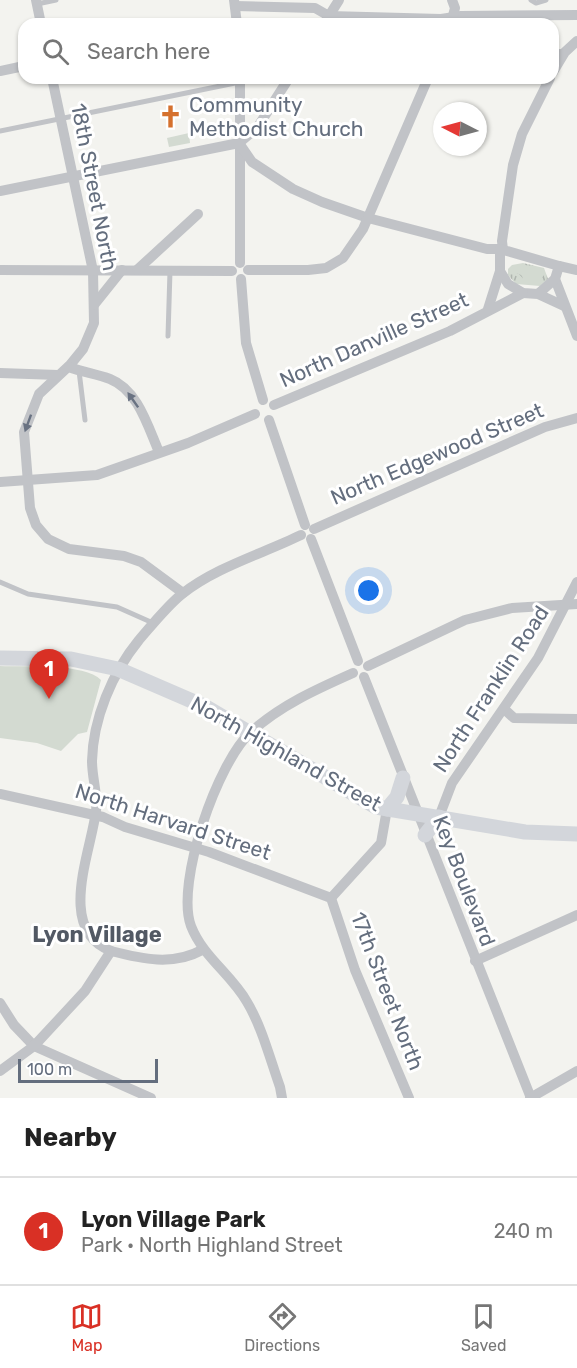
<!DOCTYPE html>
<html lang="en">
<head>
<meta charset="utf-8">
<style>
	body { margin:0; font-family:Rubik,sans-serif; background:#f2f2f2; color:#222 }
	.compass { position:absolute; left:433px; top:102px; width:54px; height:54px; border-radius:50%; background:#fff; box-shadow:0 2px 4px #0004; rotate:276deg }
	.scale { position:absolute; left:18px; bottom:15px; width:140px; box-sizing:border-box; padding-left:6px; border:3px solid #646e7e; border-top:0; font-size:16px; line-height:21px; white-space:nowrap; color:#646e7e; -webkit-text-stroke:4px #fff; paint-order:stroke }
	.you { position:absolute; left:369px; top:591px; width:21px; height:21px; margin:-15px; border:4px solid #fff; border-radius:50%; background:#1a73e8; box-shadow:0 0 0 9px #1a73e833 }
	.badge { display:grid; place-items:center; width:39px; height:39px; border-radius:50%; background:#d93025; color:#fff; font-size:20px; font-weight:700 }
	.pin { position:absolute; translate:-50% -50px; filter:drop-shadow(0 2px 3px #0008) }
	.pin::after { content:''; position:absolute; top:32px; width:21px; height:18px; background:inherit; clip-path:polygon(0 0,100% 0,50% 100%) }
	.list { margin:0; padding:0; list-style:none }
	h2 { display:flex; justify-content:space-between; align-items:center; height:78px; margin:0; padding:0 24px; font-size:26px }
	h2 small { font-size:20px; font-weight:400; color:#767676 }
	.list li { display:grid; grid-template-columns:39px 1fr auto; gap:18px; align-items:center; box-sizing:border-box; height:108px; padding:0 24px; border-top:2px solid #e0e0e0 }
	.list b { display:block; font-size:22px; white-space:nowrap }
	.list p { margin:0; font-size:20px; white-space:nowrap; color:#767676 }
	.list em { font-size:20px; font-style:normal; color:#767676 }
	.icon { flex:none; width:33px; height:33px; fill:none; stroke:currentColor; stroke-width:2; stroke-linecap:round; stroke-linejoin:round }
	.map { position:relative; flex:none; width:577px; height:1098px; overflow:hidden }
	.search { position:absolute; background:#fff; box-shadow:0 2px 4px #0004; left:18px; right:18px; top:18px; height:66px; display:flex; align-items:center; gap:15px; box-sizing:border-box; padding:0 21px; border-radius:18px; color:#767676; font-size:22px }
	.sheet { height:186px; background:#fff }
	nav { display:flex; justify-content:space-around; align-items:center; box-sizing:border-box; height:84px; border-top:2px solid #e0e0e0; background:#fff; font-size:16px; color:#767676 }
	nav a { display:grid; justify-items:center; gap:3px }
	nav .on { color:#d93025 }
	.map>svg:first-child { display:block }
	.grass { fill:url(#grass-tufts) }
	.forest { fill:url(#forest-crowns) }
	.park { fill:#d3dad1 }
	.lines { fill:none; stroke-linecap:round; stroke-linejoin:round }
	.lane { stroke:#c1c3c7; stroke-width:5 }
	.street { stroke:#c1c3c7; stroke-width:10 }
	.secondary { stroke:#d3d6db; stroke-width:15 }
	.oneway { fill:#697282 }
	.labels { text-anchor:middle; stroke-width:6; stroke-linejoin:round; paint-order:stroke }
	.poi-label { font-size:21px; fill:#646e7e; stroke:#fff; text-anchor:start }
	.street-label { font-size:21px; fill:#646e7e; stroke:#fff }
	.neighbourhood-label { font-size:22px; font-weight:bold; fill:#525964; stroke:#fff }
</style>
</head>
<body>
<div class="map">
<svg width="577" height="1098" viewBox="0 0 577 1098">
	<defs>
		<pattern id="grass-tufts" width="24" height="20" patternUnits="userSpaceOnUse" patternTransform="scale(1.5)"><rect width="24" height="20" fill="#d3dad1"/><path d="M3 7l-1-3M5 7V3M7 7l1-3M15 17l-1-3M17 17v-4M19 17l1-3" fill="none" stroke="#afb5af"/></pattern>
		<pattern id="forest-crowns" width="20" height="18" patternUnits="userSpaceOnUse" patternTransform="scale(1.5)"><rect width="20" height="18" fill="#d3dad1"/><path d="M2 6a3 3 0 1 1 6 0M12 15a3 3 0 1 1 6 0" fill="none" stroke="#afb5af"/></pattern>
	</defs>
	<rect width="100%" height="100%" fill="#f3f3ef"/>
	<!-- grass -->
	<polygon class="grass" points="523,263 544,268 548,279 540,286 516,284 508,275 508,269 512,265"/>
	<!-- forest -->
	<polygon class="forest" points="525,265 532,267 534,274 542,269 544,277 527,283 519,274 510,273 512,269"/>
	<!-- park -->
	<g class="park">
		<polygon points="189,133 190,143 169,147 167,138"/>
		<path d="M0,666C24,667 85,663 101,680L87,732L78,734L61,751L37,743L0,738Z"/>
	</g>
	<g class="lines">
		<!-- lane -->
		<g class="lane">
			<polyline points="531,0 536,3 546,0"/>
			<polyline points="37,4 56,0"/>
			<polyline points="553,51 565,52"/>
			<polyline points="534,78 546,84"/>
			<polyline points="0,131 240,82"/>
			<polyline points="168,336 170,271"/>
			<polyline points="79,371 85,420"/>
			<polyline points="0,582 28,594 117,607 153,623"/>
		</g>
		<!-- street -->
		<g class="street">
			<polyline points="36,0 41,24"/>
			<polyline points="234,0 237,24"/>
			<polyline points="235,6 315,8 329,16 441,19 461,16 577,15"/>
			<polyline points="451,23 455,8 452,0"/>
			<polyline points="324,24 339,0"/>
			<polyline points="0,71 24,66"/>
			<polyline points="553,72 565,52 577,41"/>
			<polyline points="52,78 93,271 94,323 83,349 70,365 39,394 24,432 30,508 36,525 48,539 69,549 124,556 141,562 183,593"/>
			<polyline points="240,78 240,263"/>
			<polyline points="239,143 257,128 289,78"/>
			<polyline points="0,191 239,143 252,162 293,189 322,202 368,218 487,249 500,249"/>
			<polyline points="503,250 502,241 513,165 522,134 550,78"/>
			<polyline points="559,266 577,270"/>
			<polyline points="0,270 232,271"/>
			<polyline points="137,270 198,214"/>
			<polyline points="248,270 308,270 326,268 343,258 363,229 428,78"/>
			<polyline points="241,279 246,343 263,400"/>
			<polyline points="555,279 577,336"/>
			<polyline points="538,294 555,279 559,266 500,249 500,271 508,284 523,293 538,294 564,306"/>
			<polyline points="94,305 122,270"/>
			<polyline points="488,309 500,271"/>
			<path d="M69,367C82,372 96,374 110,379C138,390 148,427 159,452"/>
			<polyline points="0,373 58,375"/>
			<polyline points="274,405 450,331 523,293"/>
			<polyline points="269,420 305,525"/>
			<polyline points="0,482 97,475 188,443 255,414"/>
			<polyline points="314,529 545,427 577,418"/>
			<polyline points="311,539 358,661"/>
			<polyline points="368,666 465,620 512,608 577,604"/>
			<polyline points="364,677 531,1098"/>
			<polyline points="504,709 514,718 577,719"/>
			<polyline points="0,794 103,817 125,827 209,852 331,898"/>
			<polyline points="439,817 452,783 538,658 577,582"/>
			<polyline points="331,898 355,970 409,1098"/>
			<polyline points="331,898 381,843 387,809"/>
			<path d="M111,951C56,930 91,852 96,811C98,795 92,778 92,761C93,719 112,673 139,640C152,625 167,606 182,594C216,567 262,554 301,535"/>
			<polyline points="475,961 577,915"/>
			<polyline points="0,1003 14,1025 34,1046 151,1098"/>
			<path d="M0,1071L34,1046L85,991L111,951C142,959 173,966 202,950"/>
			<path d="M282,1098L280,1087C270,1059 262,1027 247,1002C231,974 203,957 191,926C175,883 218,761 251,732C281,705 317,689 353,673"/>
			<polyline points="530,1098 577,1071"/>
		</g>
		<!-- secondary -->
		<g class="secondary">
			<polyline points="0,658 71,659 118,669 206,707 376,807 525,832 577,834"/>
			<polyline points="387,809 397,797 403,778"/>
			<polyline points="425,835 439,817"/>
		</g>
	</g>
	<!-- one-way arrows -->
	<defs><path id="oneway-solid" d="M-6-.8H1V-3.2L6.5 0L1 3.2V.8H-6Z" transform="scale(1.5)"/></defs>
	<g class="oneway">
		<use href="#oneway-solid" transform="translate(133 400) rotate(-125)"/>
		<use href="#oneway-solid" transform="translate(28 423) rotate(110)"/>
	</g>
	<!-- icons -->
	<defs>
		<symbol id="church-bare" viewBox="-9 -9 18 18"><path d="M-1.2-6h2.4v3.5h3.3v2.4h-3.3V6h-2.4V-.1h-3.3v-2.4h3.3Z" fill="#d5712e" stroke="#fff" stroke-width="2.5" paint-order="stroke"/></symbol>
	</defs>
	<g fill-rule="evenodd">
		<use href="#church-bare" x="154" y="100" width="33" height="33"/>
	</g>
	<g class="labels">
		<!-- poi labels -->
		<g class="poi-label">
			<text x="189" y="112">Community<tspan x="189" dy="24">Methodist Church</tspan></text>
		</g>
		<!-- street labels -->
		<g class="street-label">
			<text transform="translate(94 187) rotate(79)" y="7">18th Street North</text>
			<text transform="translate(374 340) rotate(-24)" y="7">North Danville Street</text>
			<text transform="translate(437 454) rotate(-23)" y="7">North Edgewood Street</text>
			<text transform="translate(491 689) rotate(-57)" y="7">North Franklin Road</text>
			<text transform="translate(286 754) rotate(29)" y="7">North Highland Street</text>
			<text transform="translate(173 822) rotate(18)" y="7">North Harvard Street</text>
			<text transform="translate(464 881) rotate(69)" y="7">Key Boulevard</text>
			<text transform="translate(387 991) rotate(69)" y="7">17th Street North</text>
		</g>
		<!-- neighbourhood labels -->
		<g class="neighbourhood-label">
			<text x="97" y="942">Lyon Village</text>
		</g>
	</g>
</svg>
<svg class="compass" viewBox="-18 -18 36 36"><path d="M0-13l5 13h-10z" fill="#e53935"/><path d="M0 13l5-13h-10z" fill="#767676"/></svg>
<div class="scale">100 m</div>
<div class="you"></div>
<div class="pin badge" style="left:49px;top:699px">1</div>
<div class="search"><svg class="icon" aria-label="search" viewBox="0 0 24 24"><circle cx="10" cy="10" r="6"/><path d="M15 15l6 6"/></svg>Search here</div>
</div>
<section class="sheet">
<h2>Nearby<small></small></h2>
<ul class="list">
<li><span class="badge">1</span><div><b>Lyon Village Park</b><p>Park · North Highland Street</p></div><em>240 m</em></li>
</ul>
</section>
<nav>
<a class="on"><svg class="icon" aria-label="map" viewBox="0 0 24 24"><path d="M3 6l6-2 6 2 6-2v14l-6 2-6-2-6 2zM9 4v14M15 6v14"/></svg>Map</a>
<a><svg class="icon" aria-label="directions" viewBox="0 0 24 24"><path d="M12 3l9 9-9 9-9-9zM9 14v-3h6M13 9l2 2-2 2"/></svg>Directions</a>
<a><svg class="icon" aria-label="saved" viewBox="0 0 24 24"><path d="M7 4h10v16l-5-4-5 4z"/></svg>Saved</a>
</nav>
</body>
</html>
